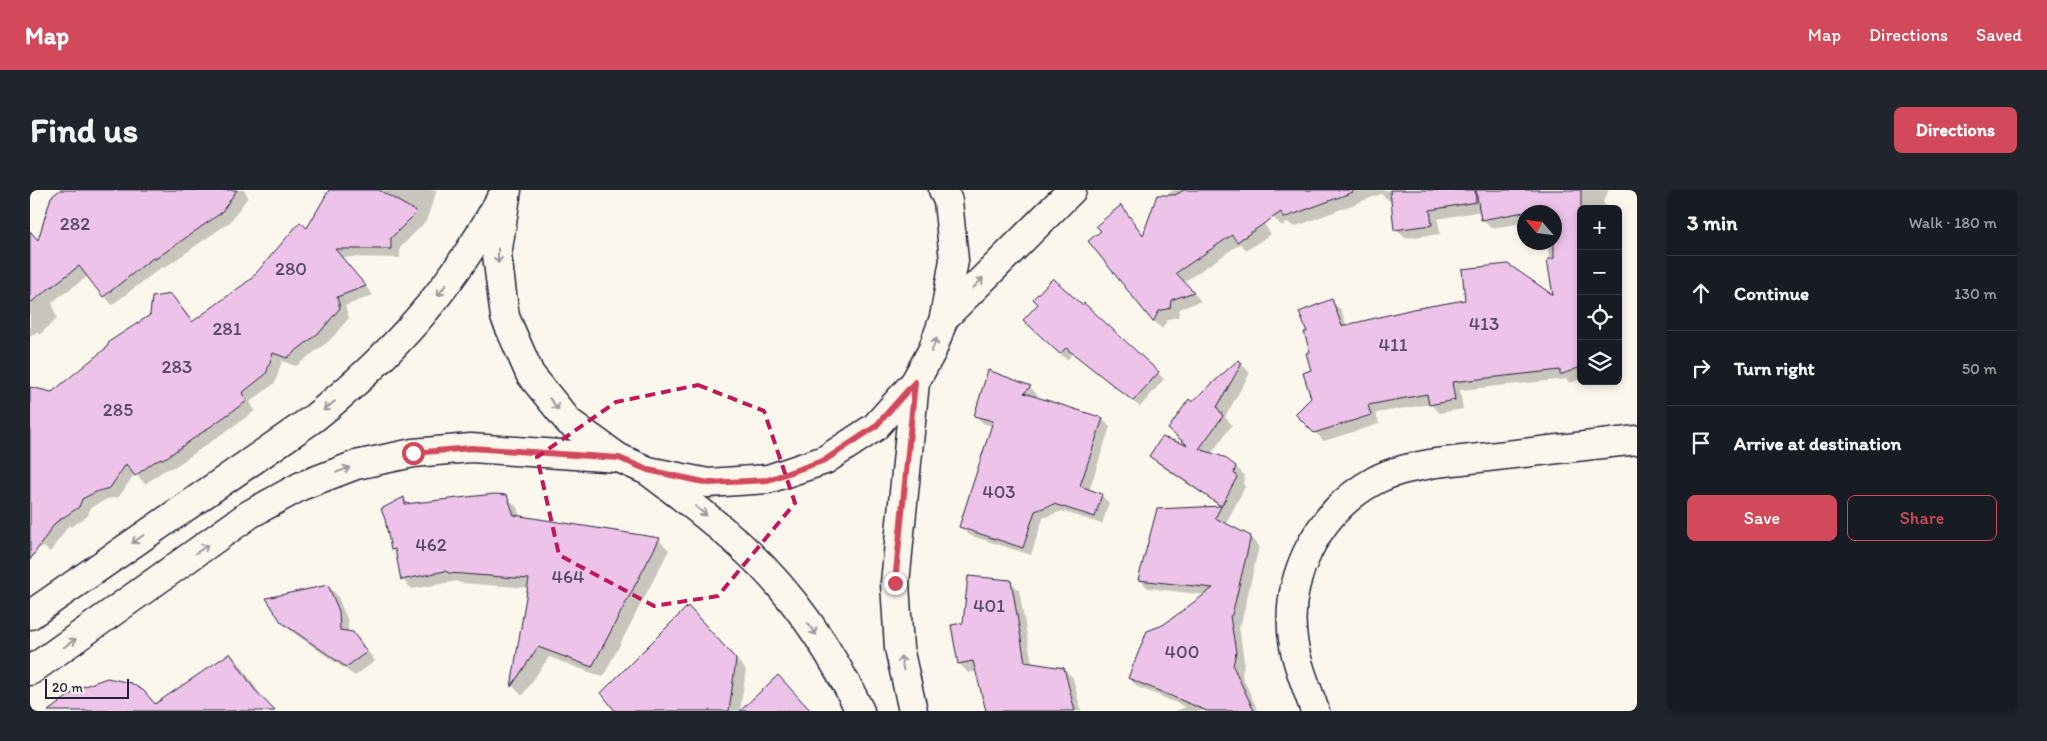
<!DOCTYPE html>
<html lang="en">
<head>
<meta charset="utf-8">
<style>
	body { margin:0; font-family:Itim,sans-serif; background:#20242c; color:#f1f3f6 }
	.controls { position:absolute; right:15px; top:15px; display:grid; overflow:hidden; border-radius:8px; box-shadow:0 2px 8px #0003 }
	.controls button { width:45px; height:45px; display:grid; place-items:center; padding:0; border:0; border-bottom:1px solid #363941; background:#171b24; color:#f1f3f6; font:25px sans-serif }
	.compass { position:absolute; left:1487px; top:15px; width:45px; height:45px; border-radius:50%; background:#171b24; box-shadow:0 2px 8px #0003; rotate:298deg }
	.scale { position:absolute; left:15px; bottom:12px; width:84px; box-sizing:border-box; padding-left:5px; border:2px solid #22223b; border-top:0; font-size:14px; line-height:18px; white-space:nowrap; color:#22223b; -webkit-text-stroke:4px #fbf7ec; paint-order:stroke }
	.stop { position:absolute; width:15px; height:15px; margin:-11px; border:4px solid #d1495b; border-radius:50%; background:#fff }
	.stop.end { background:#d1495b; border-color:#fff; box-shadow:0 1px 5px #0008 }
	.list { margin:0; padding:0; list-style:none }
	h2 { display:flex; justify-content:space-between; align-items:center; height:65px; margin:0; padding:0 20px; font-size:21px }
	h2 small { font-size:16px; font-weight:400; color:#9ea1a6 }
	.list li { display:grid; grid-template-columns:32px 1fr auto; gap:15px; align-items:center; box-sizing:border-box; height:75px; padding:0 20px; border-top:1px solid #363941 }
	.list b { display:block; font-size:19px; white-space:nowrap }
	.list em { font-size:16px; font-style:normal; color:#9ea1a6 }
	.actions { display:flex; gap:10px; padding:15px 20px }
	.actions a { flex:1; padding:11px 0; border:1px solid #d1495b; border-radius:8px; text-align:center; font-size:18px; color:#d1495b }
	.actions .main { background:#d1495b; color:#fff }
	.icon { flex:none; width:28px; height:28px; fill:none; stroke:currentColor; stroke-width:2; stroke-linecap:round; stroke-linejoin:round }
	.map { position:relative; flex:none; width:1607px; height:521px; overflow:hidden; border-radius:8px }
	header { display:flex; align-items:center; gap:30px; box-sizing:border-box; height:70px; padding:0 25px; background:#d1495b; color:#fff }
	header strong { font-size:24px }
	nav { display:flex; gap:28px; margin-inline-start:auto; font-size:18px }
	.intro { display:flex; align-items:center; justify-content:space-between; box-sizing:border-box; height:120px; padding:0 30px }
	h1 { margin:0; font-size:35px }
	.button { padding:12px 22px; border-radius:8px; background:#d1495b; color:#fff; font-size:18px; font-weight:700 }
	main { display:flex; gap:30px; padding:0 30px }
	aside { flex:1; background:#171b24; border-radius:8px; box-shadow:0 2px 8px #0003 }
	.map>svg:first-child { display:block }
	.shadow { fill:#0003 }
	.building { fill:#eec3ea; stroke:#22223b }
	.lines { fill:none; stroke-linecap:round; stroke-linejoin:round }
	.minor-casing { stroke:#22223b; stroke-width:31 }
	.tertiary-casing { stroke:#22223b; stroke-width:31 }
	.minor { stroke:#fbf7ec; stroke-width:28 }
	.tertiary { stroke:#fbf7ec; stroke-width:28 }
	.oneway { stroke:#99979c }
	.route { stroke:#d1495b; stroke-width:6 }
	.marked { fill:none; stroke:#c2185b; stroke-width:4; stroke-dasharray:10 6; stroke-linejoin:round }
	.labels { text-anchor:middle; stroke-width:5; stroke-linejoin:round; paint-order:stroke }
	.number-label { font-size:19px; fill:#554a67 }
</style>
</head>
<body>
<header>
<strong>Map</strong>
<nav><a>Map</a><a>Directions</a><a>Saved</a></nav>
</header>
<div class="intro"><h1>Find us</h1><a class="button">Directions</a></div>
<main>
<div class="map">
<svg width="1607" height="521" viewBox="0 0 1607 521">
	<rect width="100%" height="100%" fill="#fbf7ec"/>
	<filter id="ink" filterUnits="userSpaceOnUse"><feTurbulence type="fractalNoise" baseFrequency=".02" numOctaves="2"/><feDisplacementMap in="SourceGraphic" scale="10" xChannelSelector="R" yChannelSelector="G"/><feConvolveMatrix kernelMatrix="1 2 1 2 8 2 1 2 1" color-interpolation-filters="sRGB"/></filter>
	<g filter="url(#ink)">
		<!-- shadow -->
		<g class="shadow">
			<polygon points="33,0 214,0 218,7 200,32 134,78 132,77 82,115 58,86 22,112 27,129 9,145 7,142 0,147 0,40 9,51"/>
			<polygon points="300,0 407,0 396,31 370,58 370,68 312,67 343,105 315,116 319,128 300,150 266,176 252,171 245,193 220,212 225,221 146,276 133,281 115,294 105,283 89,307 77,309 60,318 58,326 41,337 39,335 20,362 14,357 4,359 0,356 0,205 23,204 122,126 141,105 164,132 222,90 277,40"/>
			<polygon points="1144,0 1211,0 1241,44 1217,60 1210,54 1154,92 1171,111 1150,119 1148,127 1138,129 1132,139 1124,131 1072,41 1091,17 1114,46 1135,6"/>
			<polygon points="1237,0 1579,0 1573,12 1577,19 1551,19 1551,189 1540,193 1536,189 1430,200 1433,219 1410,223 1400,214 1346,223 1349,234 1294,251 1267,224 1283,208 1282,163 1279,143 1301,111 1311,120 1317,136 1525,107 1517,52 1524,52 1524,22 1494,22 1494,33 1461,38 1452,29 1451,21 1408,29 1410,44 1375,48 1366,39 1362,13 1351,4 1264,37 1258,32 1252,36 1243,27"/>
			<polygon points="1001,136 1128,183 1134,189 1110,217 1043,163 1037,170"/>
			<polygon points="1211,174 1220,183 1195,227 1202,235 1181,264 1206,277 1215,286 1213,293 1215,297 1195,335 1220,347 1229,356 1211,434 1209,435 1214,472 1212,486 1228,521 1145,521 1156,517 1108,497 1099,488 1133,436 1176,405 1118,398 1109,389 1128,321 1191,317 1130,275 1121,266 1158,257 1139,239 1162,214"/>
			<polygon points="958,182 1000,197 1008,205 1005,208 1072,229 1080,237 1059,301 1071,305 1079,313 1072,334 1032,321 1013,328 1001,365 939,345 931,337 963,236 954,234 946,226"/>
			<polygon points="1553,191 1574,191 1574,193 1555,194"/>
			<polygon points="476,306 487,317 490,327 629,350 639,360 573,487 519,467 492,506 483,496 499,398 430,393 427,391 382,399 372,389 367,365 362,359 356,328 352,319 374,309 380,314"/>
			<polygon points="980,391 989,400 1002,474 1034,479 1043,488 1051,521 957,521 947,481 938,483 929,473 934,434"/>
			<polygon points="298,396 307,405 318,431 318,443 322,443 331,452 345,471 325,486 261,441 252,432"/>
			<polygon points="668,428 716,480 710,521 587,521"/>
			<polygon points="200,464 210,474 234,510 126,515"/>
		</g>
		<!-- building -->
		<g class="building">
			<polygon points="30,0 207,0 191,23 124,70 124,67 73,107 49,76 0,113 0,41 8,50 21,7"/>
			<polygon points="299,0 349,0 387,22 361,48 361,59 305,59 336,96 307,107 310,118 291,141 257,168 243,163 236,184 212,203 217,211 137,267 124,272 105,286 96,274 80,298 68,301 52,309 49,317 25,333 0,370 0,197 22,202 76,158 80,151 120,125 122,107 141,104 162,132 221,89 270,32 277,38"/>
			<polygon points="1154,0 1323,0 1323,2 1254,28 1251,22 1207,52 1202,45 1146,83 1164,102 1141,110 1140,118 1129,121 1123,132 1058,51 1071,41 1066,36 1091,15 1113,45 1127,5 1145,5"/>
			<polygon points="1360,0 1445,0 1446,12 1400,20 1402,35 1364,40"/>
			<polygon points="1446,0 1551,0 1551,177 1530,185 1530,180 1422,192 1425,210 1399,215 1397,204 1338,215 1341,225 1284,243 1265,224 1281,208 1273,183 1281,180 1276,163 1280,162 1274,142 1277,142 1269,122 1302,109 1312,136 1383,119 1435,110 1432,79 1478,74 1523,105 1517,70 1524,68 1524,22 1494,22 1451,30"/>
			<polygon points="1023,88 1052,115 1054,113 1129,182 1103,211 1036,158 1030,164 993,130 1008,114 1003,109"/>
			<polygon points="1208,170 1212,173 1187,217 1193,226 1169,259 1194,267 1206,276 1204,283 1207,287 1185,328 1221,346 1202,425 1200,426 1206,462 1203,476 1224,521 1177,521 1098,488 1117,441 1133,435 1183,398 1108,390 1127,319 1191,316 1119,266 1132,247 1157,255 1138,239 1159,209 1162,212"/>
			<polygon points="958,180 1001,196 994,203 1073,228 1050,296 1072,304 1065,327 1024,314 1005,321 993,358 929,337 963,231 944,226"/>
			<polygon points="464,304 477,305 484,325 630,348 562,477 508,457 481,497 499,389 419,383 415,381 371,390 365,359 361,360 355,329 351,319 374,307 375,314"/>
			<polygon points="938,386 981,390 995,472 1034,478 1045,521 956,521 943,471 928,474 921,435 933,433"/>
			<polygon points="298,395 309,421 310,440 323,442 337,462 316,477 251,432 236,408"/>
			<polygon points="658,416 706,469 699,521 585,521 571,503"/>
			<polygon points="200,463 224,499 245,521 18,521 49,498 77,488 101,493 114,501 125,514"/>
			<polygon points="748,485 781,521 710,521"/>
		</g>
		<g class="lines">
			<defs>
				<g id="minor">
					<polyline points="914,128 1042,0"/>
					<path d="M618,281C650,305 681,329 710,355C761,401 801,460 830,521"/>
					<polyline points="883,521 869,458 865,393 885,192"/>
					<path d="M1285,521C1278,500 1268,478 1264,456C1252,391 1287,322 1344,291C1364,280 1384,277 1406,273L1607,250"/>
				</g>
				<g id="tertiary">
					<polyline points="477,0 467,65 475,127 500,184 539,232 589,268 618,281 678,293 738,289 795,270 845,237 885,192 902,161 914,128 924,70 918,11 913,0"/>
					<path d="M0,425L284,228C364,163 420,101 470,10"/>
					<polyline points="0,481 220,324 271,296 326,275 383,263 441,258 589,268"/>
				</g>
			</defs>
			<!-- minor casing -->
			<use href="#minor" class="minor-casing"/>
			<!-- tertiary casing -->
			<use href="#tertiary" class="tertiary-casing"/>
			<!-- minor -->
			<use href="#minor" class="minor"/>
			<!-- tertiary -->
			<use href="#tertiary" class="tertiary"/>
		</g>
		<!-- one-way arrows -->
		<defs><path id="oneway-shaft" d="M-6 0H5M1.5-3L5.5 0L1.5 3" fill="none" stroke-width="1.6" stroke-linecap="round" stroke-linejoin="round" transform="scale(1.25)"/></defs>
		<g class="oneway">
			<use href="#oneway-shaft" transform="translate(468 66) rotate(90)"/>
			<use href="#oneway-shaft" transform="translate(948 93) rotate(-46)"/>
			<use href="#oneway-shaft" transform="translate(412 100) rotate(126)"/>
			<use href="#oneway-shaft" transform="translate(904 155) rotate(-68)"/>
			<use href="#oneway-shaft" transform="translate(524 214) rotate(51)"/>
			<use href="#oneway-shaft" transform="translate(299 216) rotate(141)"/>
			<use href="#oneway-shaft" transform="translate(313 280) rotate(-21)"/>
			<use href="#oneway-shaft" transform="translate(671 321) rotate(40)"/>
			<use href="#oneway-shaft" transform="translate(108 349) rotate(145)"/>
			<use href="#oneway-shaft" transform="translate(172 359) rotate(-35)"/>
			<use href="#oneway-shaft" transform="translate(782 439) rotate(53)"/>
			<use href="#oneway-shaft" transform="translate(40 453) rotate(-35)"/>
			<use href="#oneway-shaft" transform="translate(872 473) rotate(-102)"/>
		</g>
	</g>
	<g class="lines" filter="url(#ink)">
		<!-- route -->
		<polyline class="route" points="383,263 441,258 589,268 618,280 678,293 738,290 795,270 845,237 885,192 865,393"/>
	</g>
	<!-- marked area -->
	<path class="marked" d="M668,195L734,221L765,313L688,406L624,416L529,365L507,267L586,212Z"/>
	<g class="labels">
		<!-- number labels -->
		<g class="number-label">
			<text x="45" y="40">282</text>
			<text x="261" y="85">280</text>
			<text x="1454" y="140">413</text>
			<text x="197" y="145">281</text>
			<text x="1363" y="161">411</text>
			<text x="147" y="183">283</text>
			<text x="88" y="226">285</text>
			<text x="969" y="308">403</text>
			<text x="401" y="361">462</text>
			<text x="538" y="393">464</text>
			<text x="959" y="422">401</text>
			<text x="1152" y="468">400</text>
		</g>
	</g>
</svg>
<div class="controls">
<button>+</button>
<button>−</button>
<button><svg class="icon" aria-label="locate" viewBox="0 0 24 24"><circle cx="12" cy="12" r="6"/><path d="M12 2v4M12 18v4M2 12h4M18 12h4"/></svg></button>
<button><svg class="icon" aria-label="layers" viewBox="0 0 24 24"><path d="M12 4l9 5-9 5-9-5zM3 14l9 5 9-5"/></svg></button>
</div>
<svg class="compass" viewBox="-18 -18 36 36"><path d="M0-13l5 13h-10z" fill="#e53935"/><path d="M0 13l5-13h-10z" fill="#9ea1a6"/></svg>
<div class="scale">20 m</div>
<div class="stop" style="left:383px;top:263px"></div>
<div class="stop end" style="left:865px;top:393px"></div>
</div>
<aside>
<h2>3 min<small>Walk · 180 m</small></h2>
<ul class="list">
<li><svg class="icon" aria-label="ahead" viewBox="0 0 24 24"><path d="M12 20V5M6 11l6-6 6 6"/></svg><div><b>Continue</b></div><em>130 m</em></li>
<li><svg class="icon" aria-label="right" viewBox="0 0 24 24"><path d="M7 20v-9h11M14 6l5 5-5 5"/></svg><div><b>Turn right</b></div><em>50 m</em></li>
<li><svg class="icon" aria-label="arrive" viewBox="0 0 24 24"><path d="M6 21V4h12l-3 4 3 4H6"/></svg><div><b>Arrive at destination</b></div></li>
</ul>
<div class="actions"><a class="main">Save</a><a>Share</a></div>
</aside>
</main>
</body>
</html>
